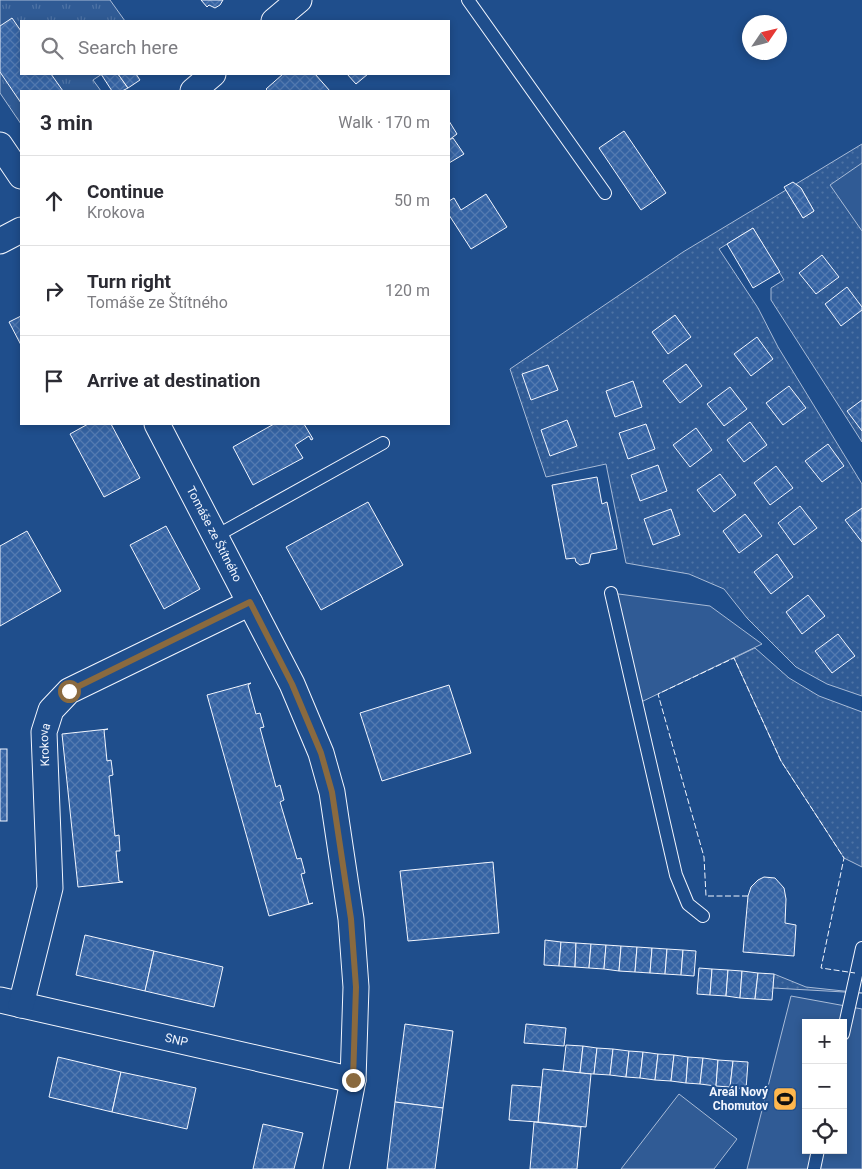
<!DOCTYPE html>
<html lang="en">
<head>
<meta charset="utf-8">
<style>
	body { margin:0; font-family:Roboto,sans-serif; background:#f7f7f7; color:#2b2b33 }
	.controls { position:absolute; right:15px; bottom:15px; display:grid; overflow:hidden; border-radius:0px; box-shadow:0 2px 8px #0003 }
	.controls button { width:45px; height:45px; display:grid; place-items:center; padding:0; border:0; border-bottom:1px solid #e1e1e2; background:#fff; color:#2b2b33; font:25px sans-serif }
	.compass { position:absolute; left:742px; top:15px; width:45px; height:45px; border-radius:50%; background:#fff; box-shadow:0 2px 8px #0003; rotate:55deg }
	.stop { position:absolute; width:15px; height:15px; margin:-11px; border:4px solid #8a6a3f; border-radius:50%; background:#fff }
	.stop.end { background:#8a6a3f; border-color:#fff; box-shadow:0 1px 5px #0008 }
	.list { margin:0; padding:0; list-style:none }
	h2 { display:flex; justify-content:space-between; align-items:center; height:65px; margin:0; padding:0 20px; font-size:21px }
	h2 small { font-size:16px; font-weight:400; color:#7c7c81 }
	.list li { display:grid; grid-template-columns:32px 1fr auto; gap:15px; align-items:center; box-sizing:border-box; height:90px; padding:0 20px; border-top:1px solid #e1e1e2 }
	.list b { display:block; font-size:19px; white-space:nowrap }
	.list p { margin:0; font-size:16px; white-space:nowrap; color:#7c7c81 }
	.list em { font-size:16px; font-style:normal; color:#7c7c81 }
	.icon { flex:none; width:28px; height:28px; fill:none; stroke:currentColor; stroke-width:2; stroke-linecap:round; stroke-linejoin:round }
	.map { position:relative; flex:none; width:862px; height:1169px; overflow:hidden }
	.search { position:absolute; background:#fff; box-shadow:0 2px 8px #0003; left:20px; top:20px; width:430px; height:55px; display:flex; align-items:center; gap:12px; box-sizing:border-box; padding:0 18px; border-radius:0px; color:#7c7c81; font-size:19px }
	.panel { position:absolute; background:#fff; box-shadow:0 2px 8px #0003; left:20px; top:90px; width:430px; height:335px; border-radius:0px }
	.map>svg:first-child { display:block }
	.grass { fill:url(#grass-tufts); stroke:#a8bbd7 }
	.park { fill:url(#park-dots); stroke:#a8bbd7 }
	.built { fill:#305b95; stroke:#a8bbd7; fill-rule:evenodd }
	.building { fill:url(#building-cross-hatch); stroke:#f2f6ff }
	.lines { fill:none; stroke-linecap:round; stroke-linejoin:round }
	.service-casing { stroke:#f2f6ff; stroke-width:14 }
	.minor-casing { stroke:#f2f6ff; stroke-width:27 }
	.service { stroke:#1f4e8c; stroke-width:12 }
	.minor { stroke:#1f4e8c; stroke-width:25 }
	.fence { stroke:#f2f6ff; stroke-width:1; stroke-dasharray:6 2.5; stroke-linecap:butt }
	.route { stroke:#8a6a3f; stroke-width:6 }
	.labels { text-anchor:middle; stroke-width:4; stroke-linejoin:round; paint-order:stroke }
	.street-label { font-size:12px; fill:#f2f6ff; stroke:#1f4e8c }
	.poi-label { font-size:12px; font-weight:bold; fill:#f2f6ff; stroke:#1f4e8c; text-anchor:end }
</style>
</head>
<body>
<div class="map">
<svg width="862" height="1169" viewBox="0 0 862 1169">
	<defs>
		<pattern id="grass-tufts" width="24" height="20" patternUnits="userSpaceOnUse" patternTransform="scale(1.25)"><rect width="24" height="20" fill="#305b95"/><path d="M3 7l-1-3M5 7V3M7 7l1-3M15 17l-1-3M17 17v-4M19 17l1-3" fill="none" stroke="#4e73a5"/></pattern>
		<pattern id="park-dots" width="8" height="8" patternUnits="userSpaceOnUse" patternTransform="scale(1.25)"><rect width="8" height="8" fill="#305b95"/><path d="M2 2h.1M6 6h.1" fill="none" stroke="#4e73a5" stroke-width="1.8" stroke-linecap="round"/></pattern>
		<pattern id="building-cross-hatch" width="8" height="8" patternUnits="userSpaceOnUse" patternTransform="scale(1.25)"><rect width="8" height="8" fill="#3563a3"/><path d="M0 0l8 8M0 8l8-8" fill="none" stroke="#537ab1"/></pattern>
	</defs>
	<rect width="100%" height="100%" fill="#1f4e8c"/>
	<!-- grass -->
	<polygon class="grass" points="0,0 110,0 125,21 21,21 21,74 102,74 93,80 101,91 21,91 21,124 0,93"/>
	<!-- park -->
	<g class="park">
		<polygon points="862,144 862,442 771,300 771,288 784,280 753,228 719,249 758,308 778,347 862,484 862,696 827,684 796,667 747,618 724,589 689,574 626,563 606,464 546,477 510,369 683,252 786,190 803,218 814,211 801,188 796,184"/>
		<polygon points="755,648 789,678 819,696 862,712 862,867 844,858 781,761 734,658"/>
		<polygon points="774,974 806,987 862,993 773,988"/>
	</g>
	<!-- built -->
	<g class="built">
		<polygon points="862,163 862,231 830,185"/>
		<polygon points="611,593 710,606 762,644 637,704"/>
		<path d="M791,996L862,1009V1169H747ZM806,1023H843V1150H806Z"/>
		<polygon points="679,1094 737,1139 714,1169 621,1169"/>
	</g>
	<!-- building -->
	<g class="building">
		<polygon points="201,0 223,0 220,5 215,8 209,5 207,7"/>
		<polygon points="12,18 21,31 21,74 51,74 63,91 21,91 21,103 0,72 0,26"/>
		<polygon points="101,74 118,74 128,88 122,91 112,91"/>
		<polygon points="118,74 136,74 140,80 128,88"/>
		<polygon points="283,74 315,74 330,91 268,91 266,89"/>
		<polygon points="347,74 368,74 356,84"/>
		<polygon points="449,121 457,134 449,140"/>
		<polygon points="624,131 666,193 641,210 599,148"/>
		<polygon points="453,138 464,154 449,163 449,140"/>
		<polygon points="793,182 801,188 814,211 803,218 784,187"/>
		<polygon points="486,194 507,227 471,249 449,215 449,201 454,198 461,210"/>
		<polygon points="753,228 780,272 753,288 727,244"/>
		<polygon points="822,255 839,277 816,294 799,273"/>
		<polygon points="847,287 862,307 862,310 841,326 825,304"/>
		<polygon points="675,315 691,337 668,354 652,332"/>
		<polygon points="21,316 21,345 9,322"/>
		<polygon points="757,337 773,359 751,376 734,354"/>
		<polygon points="686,364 702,386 680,403 663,381"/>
		<polygon points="548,365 558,390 531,400 522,374"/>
		<polygon points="633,381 642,407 615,417 606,391"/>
		<polygon points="789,386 806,408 783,425 766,403"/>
		<polygon points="730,387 747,409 724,426 707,404"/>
		<polygon points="862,400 862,431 847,411"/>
		<polygon points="567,420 577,446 550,456 541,430"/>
		<polygon points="750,422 767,445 744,462 727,440"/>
		<polygon points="88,424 111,424 140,478 104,497 70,434"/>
		<polygon points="274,424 304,424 313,439 311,440 309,436 295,445 303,458 253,485 233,447"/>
		<polygon points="646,424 655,449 628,459 619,433"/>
		<polygon points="696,428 712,450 690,467 673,445"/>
		<polygon points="828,444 844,466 822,482 805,461"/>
		<polygon points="658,465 667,491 640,501 631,475"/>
		<polygon points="776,466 793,488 770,505 754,483"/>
		<polygon points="720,474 736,495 714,512 697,490"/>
		<polygon points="597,477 602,504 607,502 617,549 591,554 589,563 580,565 576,562 575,558 566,559 552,485"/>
		<polygon points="368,502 403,565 321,610 286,547"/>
		<polygon points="800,506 817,528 794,545 778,523"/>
		<polygon points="862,508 862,542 845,520"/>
		<polygon points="671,509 680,535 653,545 644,519"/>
		<polygon points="745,514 762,536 739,553 723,531"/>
		<polygon points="166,526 200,589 164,609 130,545"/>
		<polygon points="27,531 61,591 0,626 0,546"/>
		<polygon points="777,554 793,577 771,594 754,572"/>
		<polygon points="808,595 825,616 802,634 786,612"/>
		<polygon points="838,634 855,656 832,673 815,651"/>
		<polygon points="251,683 248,685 256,714 260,713 264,727 260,728 276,787 280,785 284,800 280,802 297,859 301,858 305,873 301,874 309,904 313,903 269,916 207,695"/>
		<polygon points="449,685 471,753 382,781 360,713"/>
		<polygon points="108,729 104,730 107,761 111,760 113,775 109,776 115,836 119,835 120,851 116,851 119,881 123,882 78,887 62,734"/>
		<rect x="0" y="749" width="7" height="72"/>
		<polygon points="493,862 499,933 408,941 400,871"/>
		<polygon points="764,877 775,878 784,888 786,899 785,923 796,925 794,956 743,952 748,896 751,887 758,880"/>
		<polygon points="85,935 154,951 145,991 76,975"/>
		<polygon points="545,940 561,942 559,966 544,965"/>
		<polygon points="561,942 576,943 575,967 559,966"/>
		<polygon points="576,943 591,944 589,968 575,967"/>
		<polygon points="591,944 606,945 604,969 589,968"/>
		<polygon points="606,945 621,946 619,971 604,969"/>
		<polygon points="621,946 637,947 635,972 619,971"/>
		<polygon points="637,947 652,948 650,973 635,972"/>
		<polygon points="652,948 667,949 665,974 650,973"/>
		<polygon points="667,949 683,950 681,975 665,974"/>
		<polygon points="683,950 696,951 694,976 681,975"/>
		<polygon points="154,951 223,967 214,1007 145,991"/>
		<polygon points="699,968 712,969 710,995 697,994"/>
		<polygon points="712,969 728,970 726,996 710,995"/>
		<polygon points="728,970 742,971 740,998 726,996"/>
		<polygon points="742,971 758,973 755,999 740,998"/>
		<polygon points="758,973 774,974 772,1000 755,999"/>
		<polygon points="405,1024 453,1031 443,1108 395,1102"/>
		<polygon points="526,1024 566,1028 564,1046 524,1043"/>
		<polygon points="566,1045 583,1046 580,1073 563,1071"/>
		<polygon points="583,1046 597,1048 594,1074 580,1073"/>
		<polygon points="597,1048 613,1049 610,1075 594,1074"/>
		<polygon points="613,1049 629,1051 626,1077 610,1075"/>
		<polygon points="629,1051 643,1052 640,1078 626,1077"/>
		<polygon points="643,1052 658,1054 655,1080 640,1078"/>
		<polygon points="658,1054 674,1055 671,1081 655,1080"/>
		<polygon points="674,1055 688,1057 686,1083 671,1081"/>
		<polygon points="58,1057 121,1072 112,1112 49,1097"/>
		<polygon points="688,1057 703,1058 700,1084 686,1083"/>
		<polygon points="703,1058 718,1060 716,1086 700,1084"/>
		<polygon points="718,1060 733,1061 730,1087 716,1086"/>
		<polygon points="733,1061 748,1062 746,1089 730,1087"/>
		<polygon points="543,1069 591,1074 586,1127 538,1122"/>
		<polygon points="121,1072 196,1088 187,1129 112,1112"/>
		<polygon points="512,1085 541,1087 538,1122 509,1120"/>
		<polygon points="395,1102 443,1108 435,1169 387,1169"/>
		<polygon points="534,1122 581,1127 577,1169 530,1169"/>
		<polygon points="263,1124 303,1133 294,1169 253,1169"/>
	</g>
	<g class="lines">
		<defs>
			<g id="service">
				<polyline points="468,0 605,193"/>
				<polyline points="216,536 383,443"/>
				<polyline points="611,593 676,875 688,904 703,916"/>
				<polyline points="843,1034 862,948"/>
				<polyline points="814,1169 818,1150"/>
			</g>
			<g id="minor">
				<polyline points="274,21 299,0"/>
				<polyline points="193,91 213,74"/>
				<polyline points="0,145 21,176"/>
				<polyline points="0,241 21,230"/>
				<path id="s1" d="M157,424L292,684L321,753L332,792L351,919L356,987L353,1080L336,1169"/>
				<path id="s2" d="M0,1000L353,1080"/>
				<path id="s3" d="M21,1005L50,888L44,732L51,710L69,691L250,603"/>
			</g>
		</defs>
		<!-- service casing -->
		<use href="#service" class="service-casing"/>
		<!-- minor casing -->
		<use href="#minor" class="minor-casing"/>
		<!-- service -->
		<use href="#service" class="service"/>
		<!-- minor -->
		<use href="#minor" class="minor"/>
		<!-- fence -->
		<polyline class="fence" points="748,896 706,896 704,857 658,694 734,658 781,761 844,858 821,968 855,973"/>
	</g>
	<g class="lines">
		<!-- route -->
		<polyline class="route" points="69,691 250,602 292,684 321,753 332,792 351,919 356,987 353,1080"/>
	</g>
	<!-- icons -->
	<defs>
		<symbol id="stadium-square" viewBox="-11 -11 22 22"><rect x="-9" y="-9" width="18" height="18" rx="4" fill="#ffb74d" stroke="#1f4e8c"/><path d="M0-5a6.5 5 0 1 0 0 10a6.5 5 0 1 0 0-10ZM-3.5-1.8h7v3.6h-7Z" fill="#111"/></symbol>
	</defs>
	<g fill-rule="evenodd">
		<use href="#stadium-square" x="771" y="1085" width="28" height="28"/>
	</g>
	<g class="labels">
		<!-- street labels -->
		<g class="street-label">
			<text dy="4" stroke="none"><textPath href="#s1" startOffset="124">Tomáše ze Štítného</textPath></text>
			<text dy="4" stroke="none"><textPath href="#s3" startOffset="264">Krokova</textPath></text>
			<text dy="4" stroke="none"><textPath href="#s2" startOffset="181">SNP</textPath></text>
		</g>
		<!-- poi labels -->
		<g class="poi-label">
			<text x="768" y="1096">Areál Nový<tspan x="768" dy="14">Chomutov</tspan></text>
		</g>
	</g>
</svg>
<div class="controls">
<button>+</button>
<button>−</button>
<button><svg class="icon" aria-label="locate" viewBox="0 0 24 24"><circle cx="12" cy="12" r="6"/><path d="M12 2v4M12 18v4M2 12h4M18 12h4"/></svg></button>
</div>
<svg class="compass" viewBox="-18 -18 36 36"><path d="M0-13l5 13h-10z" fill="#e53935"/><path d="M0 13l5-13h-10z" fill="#7c7c81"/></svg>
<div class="stop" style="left:69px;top:691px"></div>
<div class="stop end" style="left:353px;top:1080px"></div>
<div class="search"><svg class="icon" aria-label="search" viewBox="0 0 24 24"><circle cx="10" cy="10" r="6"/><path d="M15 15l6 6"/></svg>Search here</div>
<section class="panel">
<h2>3 min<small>Walk · 170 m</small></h2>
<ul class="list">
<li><svg class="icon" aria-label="ahead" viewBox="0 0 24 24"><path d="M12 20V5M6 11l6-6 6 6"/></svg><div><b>Continue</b><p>Krokova</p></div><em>50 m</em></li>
<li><svg class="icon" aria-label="right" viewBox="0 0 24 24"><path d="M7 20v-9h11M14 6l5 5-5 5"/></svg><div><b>Turn right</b><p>Tomáše ze Štítného</p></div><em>120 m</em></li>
<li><svg class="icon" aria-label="arrive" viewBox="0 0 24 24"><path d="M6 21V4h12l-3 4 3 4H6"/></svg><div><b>Arrive at destination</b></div></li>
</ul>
</section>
</div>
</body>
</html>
